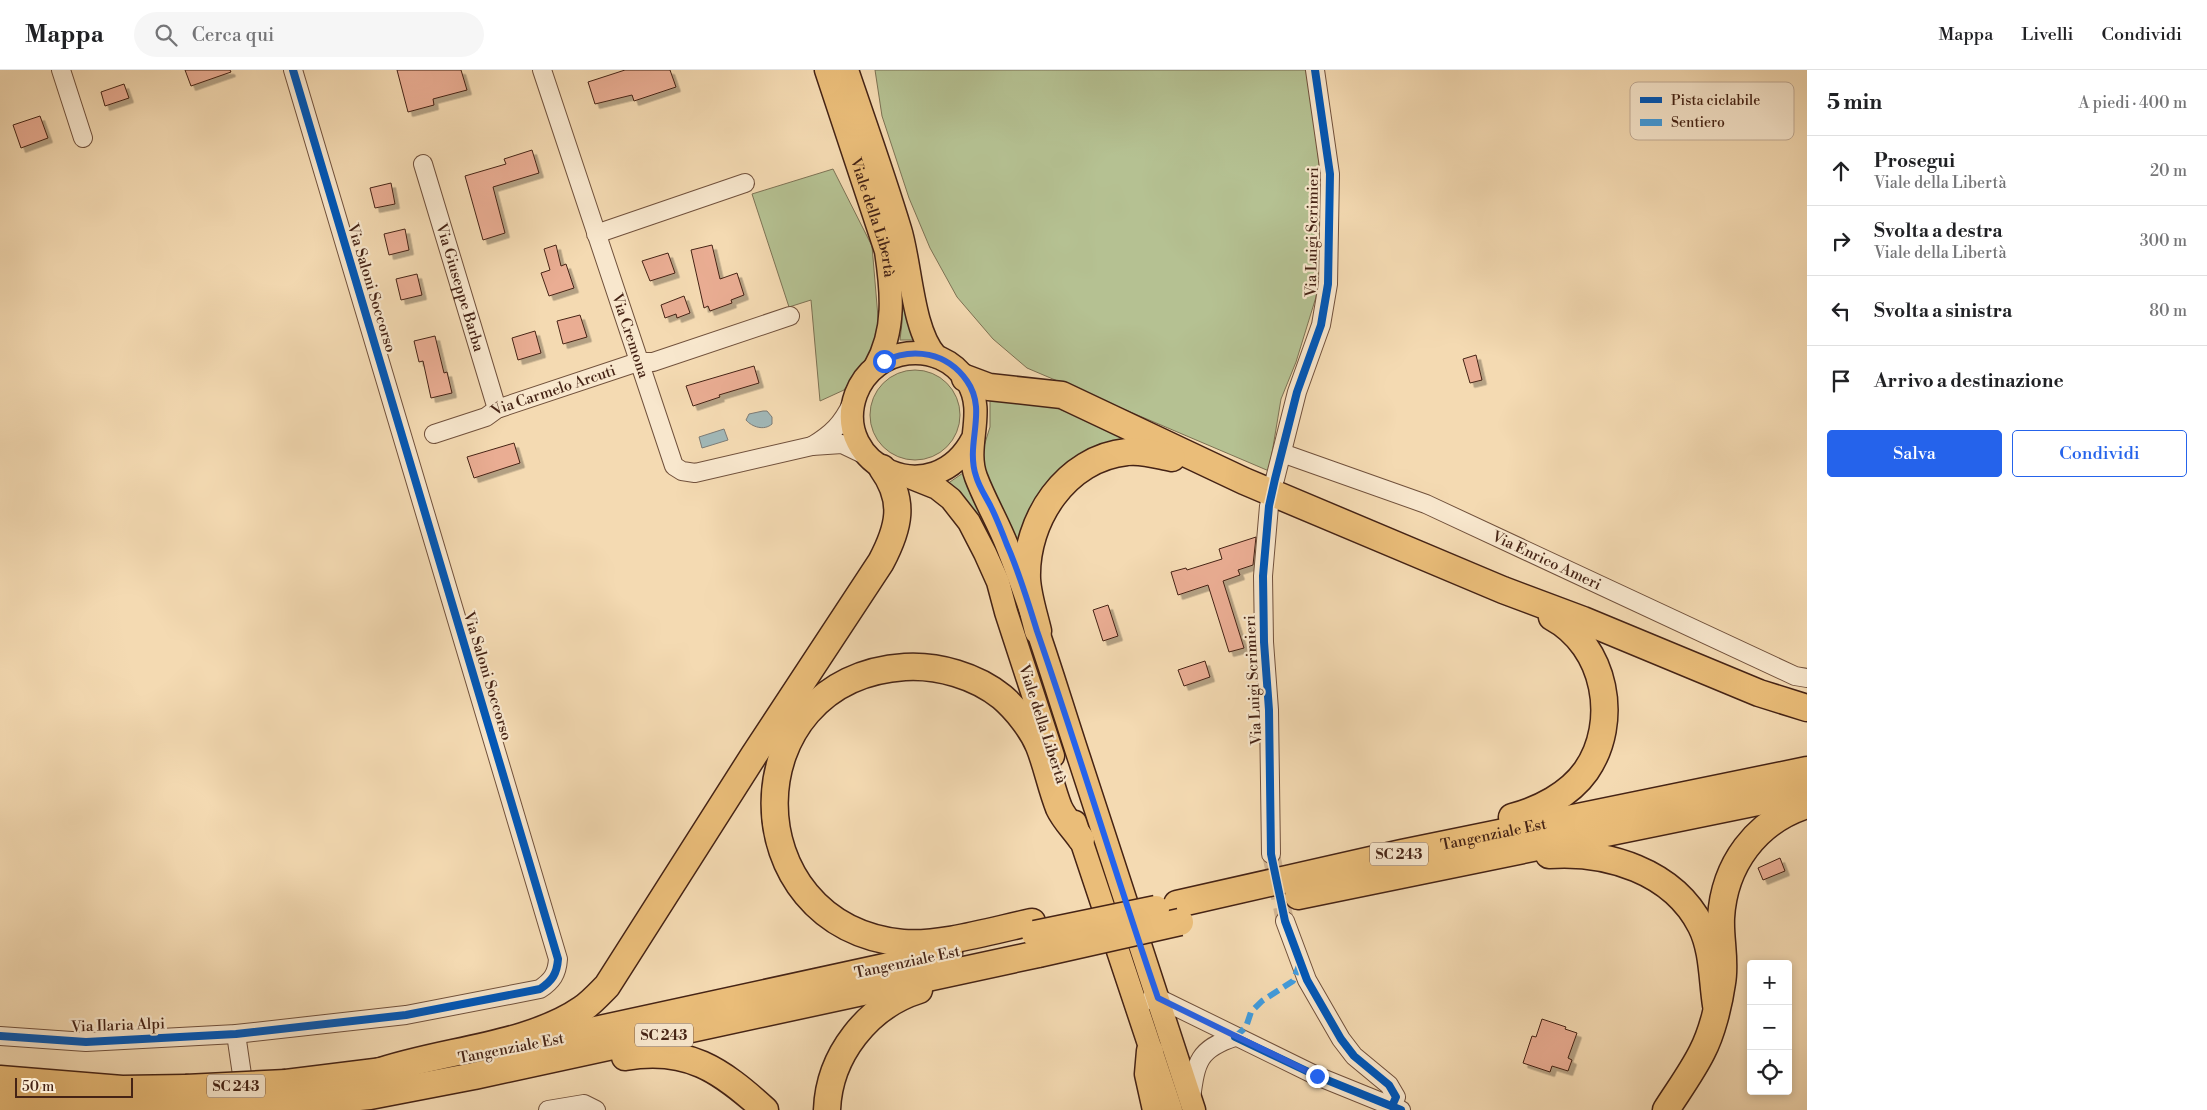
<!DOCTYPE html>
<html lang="it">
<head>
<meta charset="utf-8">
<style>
	body { margin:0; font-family:"Libre Bodoni",serif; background:#f6f6f6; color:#202124 }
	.controls { position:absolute; right:15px; bottom:15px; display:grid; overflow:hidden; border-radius:5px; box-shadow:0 2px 8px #0003 }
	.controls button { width:45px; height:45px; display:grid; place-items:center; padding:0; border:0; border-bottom:1px solid #e0e0e0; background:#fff; color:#202124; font:25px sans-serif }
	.scale { position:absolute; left:15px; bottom:12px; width:118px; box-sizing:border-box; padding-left:5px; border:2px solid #452315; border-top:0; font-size:14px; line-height:18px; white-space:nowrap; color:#452315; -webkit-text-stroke:4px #f8e7cd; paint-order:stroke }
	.stop { position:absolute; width:15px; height:15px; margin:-11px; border:4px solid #2563eb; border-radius:50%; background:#fff }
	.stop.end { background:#2563eb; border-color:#fff; box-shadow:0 1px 5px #0008 }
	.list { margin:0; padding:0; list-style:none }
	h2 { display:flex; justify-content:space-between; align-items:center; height:65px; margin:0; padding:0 20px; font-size:21px }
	h2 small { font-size:16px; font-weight:400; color:#757577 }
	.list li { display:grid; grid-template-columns:32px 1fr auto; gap:15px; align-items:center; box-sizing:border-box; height:70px; padding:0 20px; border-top:1px solid #e0e0e0 }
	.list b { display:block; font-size:19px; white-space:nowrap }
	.list p { margin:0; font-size:16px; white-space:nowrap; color:#757577 }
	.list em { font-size:16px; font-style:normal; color:#757577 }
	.actions { display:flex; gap:10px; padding:15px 20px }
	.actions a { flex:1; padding:11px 0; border:1px solid #2563eb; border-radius:5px; text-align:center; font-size:18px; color:#2563eb }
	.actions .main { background:#2563eb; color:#fff }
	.icon { flex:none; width:28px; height:28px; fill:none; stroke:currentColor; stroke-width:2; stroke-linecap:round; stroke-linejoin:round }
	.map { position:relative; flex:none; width:1807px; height:1040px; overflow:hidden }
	header { display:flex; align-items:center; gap:30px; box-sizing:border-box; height:70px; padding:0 25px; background:#fff; border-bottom:1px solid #e0e0e0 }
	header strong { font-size:24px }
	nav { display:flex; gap:28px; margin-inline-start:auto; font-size:18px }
	.search { width:350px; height:45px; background:#f6f6f6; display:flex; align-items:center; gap:12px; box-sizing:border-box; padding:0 18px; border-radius:28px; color:#757577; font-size:19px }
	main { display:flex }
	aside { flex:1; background:#fff }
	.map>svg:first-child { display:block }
	.green { fill:#b5c192; stroke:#7d7254 }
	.water { fill:#a1b8b8; stroke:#7c7c77 }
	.building { fill:#eaad93; stroke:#452315; filter:url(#shadow) }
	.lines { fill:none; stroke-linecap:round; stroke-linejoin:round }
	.minor-tunnel { stroke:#d1b593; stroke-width:18; stroke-dasharray:18 9; stroke-linecap:butt }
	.minor-casing { stroke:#71513c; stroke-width:20 }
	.major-casing { stroke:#452315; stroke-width:25 }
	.highway-casing { stroke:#452315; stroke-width:29 }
	.minor { stroke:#f8e7cd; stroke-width:18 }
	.major { stroke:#eabd79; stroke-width:22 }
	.highway { stroke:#eabd79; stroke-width:26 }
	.highway-bridge-casing { stroke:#452315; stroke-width:29; stroke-linecap:butt }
	.highway-bridge { stroke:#eabd79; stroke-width:26 }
	.quiet { stroke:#409cdf; stroke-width:6; stroke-dasharray:12 6; stroke-linecap:butt }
	.cycleway-casing { stroke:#f8e7cd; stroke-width:11 }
	.cycleway { stroke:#0057b8; stroke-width:8 }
	.route { stroke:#2563eb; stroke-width:6 }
	.labels { text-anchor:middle; stroke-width:4.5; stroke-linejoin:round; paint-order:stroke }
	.shield { fill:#f8e7cd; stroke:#7b5e4c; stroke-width:1 }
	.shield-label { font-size:14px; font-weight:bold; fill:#452315 }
	.street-label { font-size:15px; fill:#452315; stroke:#f8e7cd }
	.key { fill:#f8e7cd; stroke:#c2ac96; stroke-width:1 }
	.key-label { font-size:14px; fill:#452315 }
</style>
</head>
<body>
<header>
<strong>Mappa</strong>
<div class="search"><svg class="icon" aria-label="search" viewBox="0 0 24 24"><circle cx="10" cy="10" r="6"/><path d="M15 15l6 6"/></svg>Cerca qui</div>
<nav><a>Mappa</a><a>Livelli</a><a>Condividi</a></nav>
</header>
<main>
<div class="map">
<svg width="1807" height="1040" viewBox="0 0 1807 1040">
	<defs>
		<filter id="shadow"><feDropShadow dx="4.5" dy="4.5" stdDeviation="0" flood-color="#0004"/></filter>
	</defs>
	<rect width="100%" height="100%" fill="#f4dab2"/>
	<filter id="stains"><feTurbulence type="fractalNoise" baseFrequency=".004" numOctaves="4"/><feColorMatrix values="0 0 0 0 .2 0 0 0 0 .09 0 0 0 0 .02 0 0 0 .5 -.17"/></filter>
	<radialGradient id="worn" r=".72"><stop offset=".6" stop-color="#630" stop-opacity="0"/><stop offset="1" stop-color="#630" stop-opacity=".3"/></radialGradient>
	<!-- green -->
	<g class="green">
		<polygon points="875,0 1309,0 1320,103 1324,177 1316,227 1296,292 1281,329 1269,401 1027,298 993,269 957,227 930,178 909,128 882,46"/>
		<polygon points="833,99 872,176 880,271 844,320 820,331 811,230 789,237 752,124"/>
		<polygon points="901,215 917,270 900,270 902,253"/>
		<circle cx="915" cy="345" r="45"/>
		<polygon points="990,326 1035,330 1144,371 1098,381 1020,490 979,392 990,357"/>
		<polygon points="963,403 1001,489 1011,519 947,414"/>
	</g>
	<!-- water -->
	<g class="water">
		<path d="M763,341H767L772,347V354C764,361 752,357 746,350L749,344Z"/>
		<polygon points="724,359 728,370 702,378 699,367"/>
	</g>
	<!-- building -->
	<g class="building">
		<polygon points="185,0 230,0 231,2 191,16"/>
		<polygon points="397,0 461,0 467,20 433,29 434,35 408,42"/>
		<polygon points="625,0 670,0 676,17 634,31 632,25 595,34 588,12"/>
		<polygon points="124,14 129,28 105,36 101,22"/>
		<polygon points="40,46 48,68 21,78 13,55"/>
		<polygon points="532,80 539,103 493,117 505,163 483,170 465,106 506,94 504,89"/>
		<polygon points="391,113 395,134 375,138 370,118"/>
		<polygon points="405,159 409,180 389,185 384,164"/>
		<polygon points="556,175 561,196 566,194 574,218 549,226 541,203 550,200 544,179"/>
		<polygon points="712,175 720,209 737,203 744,225 731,230 732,233 710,241 708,236 704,238 691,180"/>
		<polygon points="668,183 675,203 650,211 642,191"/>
		<polygon points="417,204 422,225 401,230 396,209"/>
		<polygon points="684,226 690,243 677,248 676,244 665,248 661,235"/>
		<polygon points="580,245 587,267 563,274 557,251"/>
		<polygon points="535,261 541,283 518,290 512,268"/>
		<polygon points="435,266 444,303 447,302 452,323 431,328 423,291 419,292 414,271"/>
		<polygon points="1476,285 1482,310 1470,313 1463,289"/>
		<polygon points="754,296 759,313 719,325 720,327 693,336 686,316"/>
		<polygon points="514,373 520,393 474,408 467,387"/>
		<polygon points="1256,467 1253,495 1238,500 1240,505 1223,511 1244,578 1229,582 1208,515 1178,525 1171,502 1186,498 1187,500 1222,489 1219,479"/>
		<polygon points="1108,535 1118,566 1103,571 1093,540"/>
		<polygon points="1205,591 1210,607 1184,616 1178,600"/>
		<polygon points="1780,788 1785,801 1763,810 1758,798"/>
		<polygon points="1542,949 1566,957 1565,959 1577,963 1568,988 1572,990 1568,1001 1552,996 1550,1002 1523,993 1532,966 1536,967"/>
	</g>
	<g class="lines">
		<!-- minor-tunnel -->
		<polyline class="minor-tunnel" points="1271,784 1285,851"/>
		<defs>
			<g id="minor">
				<polyline points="61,0 83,68"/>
				<path id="s1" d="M542,0L674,396L682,401L695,403L812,376"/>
				<path id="s2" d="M423,94L497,339"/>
				<polyline points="596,164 745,113"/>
				<path d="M852,333C842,354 832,364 812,376L842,374L867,386"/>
				<path id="s3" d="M434,364L486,347L497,339L638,292H653L790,246"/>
				<path id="s4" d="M1282,383L1426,434L1795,606L1807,608"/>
				<polyline points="1275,409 1297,322 1321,255 1328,214 1330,104 1315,0"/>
				<polyline points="1269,436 1263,506 1264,572 1269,640 1271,784"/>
				<polyline points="1285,851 1307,910 1341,969 1354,986 1389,1015 1396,1027 1392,1036"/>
				<polyline points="1150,930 1158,928 1317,1006 1401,1040"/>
				<polyline points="236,964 245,1025"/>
				<path d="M0,966L86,972L236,964L406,945L540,919C552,911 557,904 558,889L293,0"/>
				<path d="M1191,1028C1196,992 1198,979 1235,967"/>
				<polyline points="548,1040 584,1034 596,1040"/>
			</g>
			<g id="major">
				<path id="s5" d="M826,0L886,181C892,221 896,260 875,297"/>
				<path d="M847,0C865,53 884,106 900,159C911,194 912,260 936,286"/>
				<path d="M973,368C934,444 830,396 856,324C874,276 939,268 967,311C987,342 964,375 976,407C985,431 999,454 1008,478C1035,546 1056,618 1079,688C1117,805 1156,923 1194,1040"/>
				<polyline points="912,408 937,418 951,429 969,452 985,483 998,512 1006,542 1053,686"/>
				<polyline points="1075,752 1171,1040"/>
			</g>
			<g id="highway">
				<polyline points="965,308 989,317 1062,325 1244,411 1503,520 1583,550 1759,623 1807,638"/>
				<path d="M1038,561C1034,544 1028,526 1027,509C1025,450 1066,388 1127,382C1142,380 1157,385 1172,388"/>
				<path d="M1512,747C1539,740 1569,725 1586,701C1620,652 1606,576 1552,547"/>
				<path d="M1549,785C1607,781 1673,801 1701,856C1713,880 1712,909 1716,935"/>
				<polyline points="1298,826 1807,722"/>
				<path id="s6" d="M1177,834L1402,783L1807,700"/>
				<path d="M1032,852C994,860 941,876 903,873C731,856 732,608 905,597C938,595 976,606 1002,627C1016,639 1032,659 1039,676C1047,696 1051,718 1059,738C1064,749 1074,759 1081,769"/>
				<polyline points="540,972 949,883"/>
				<polyline points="1150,981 1148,1004 1156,1040"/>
				<path d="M625,987C687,976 721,1000 765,1040"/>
				<path d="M375,1003C439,980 527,977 582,939C591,933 599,924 607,916L754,685L881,492C899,458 906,431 882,398"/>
				<polyline points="0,1009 122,1019 186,1018"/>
				<polyline points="286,1013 391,1000"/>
				<polyline points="0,1029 123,1038 193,1039"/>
				<polyline points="288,1034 370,1026 474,1006 1038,884"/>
				<path d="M827,1040C829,985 868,936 919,920"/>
				<path d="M1666,1040C1678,1021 1692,1002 1702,982C1712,963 1719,934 1722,913C1726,891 1720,870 1721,848C1724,795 1756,751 1807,735"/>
			</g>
		</defs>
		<!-- minor casing -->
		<use href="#minor" class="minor-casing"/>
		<!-- major casing -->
		<use href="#major" class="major-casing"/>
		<!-- highway casing -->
		<use href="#highway" class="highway-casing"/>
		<!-- minor -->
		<use href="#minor" class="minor"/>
		<!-- major -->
		<use href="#major" class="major"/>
		<!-- highway -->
		<use href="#highway" class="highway"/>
		<defs>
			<g id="highway-bridge">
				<polyline points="1035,864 1156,839"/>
				<polyline points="1038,884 1180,852"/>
				<polyline points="186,1018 286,1013"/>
				<polyline points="193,1039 288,1034"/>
			</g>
		</defs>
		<!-- highway-bridge casing -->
		<use href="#highway-bridge" class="highway-bridge-casing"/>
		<!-- highway-bridge -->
		<use href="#highway-bridge" class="highway-bridge"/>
		<!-- quiet -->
		<polyline class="quiet" points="1235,967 1246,957 1251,942 1262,931 1293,911 1300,893"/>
		<defs>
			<g id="cycleway">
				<polyline points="1315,0 1330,104 1328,214 1321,255 1297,322 1275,409 1269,436 1263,506 1264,572 1269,640 1271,784 1285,851 1307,910 1341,969 1354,986 1389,1015 1396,1027 1392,1036"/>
				<path d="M0,966L86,972L236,964L406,945L540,919C552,911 557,904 558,889L293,0"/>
				<polyline points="1235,967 1317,1006 1401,1040"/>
			</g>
		</defs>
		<!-- cycleway casing -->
		<use href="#cycleway" class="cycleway-casing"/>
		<!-- cycleway -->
		<use href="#cycleway" class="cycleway"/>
	</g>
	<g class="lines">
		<!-- route -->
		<path class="route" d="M884,291C913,277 947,282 967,311C988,341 965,373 976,406C979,417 986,427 991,437C997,449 1002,462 1007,475C1019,502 1028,532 1037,561C1079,682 1116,806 1158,928L1317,1006"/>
	</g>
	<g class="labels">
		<!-- shield labels -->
		<g class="shield">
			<rect x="1370" y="772.5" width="58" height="23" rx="4"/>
			<rect x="635" y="953.5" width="58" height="23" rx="4"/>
			<rect x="207" y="1004.5" width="58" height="23" rx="4"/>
		</g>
		<g class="shield-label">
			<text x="1399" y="789">SC 243</text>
			<text x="664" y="970">SC 243</text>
			<text x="236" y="1021">SC 243</text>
		</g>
		<!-- street labels -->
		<g class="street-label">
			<text dy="5" stroke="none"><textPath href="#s5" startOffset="155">Viale della Libertà</textPath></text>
			<text transform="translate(1312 162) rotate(-89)" y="5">Via Luigi Scrimieri</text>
			<text dy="5" stroke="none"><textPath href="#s2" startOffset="129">Via Giuseppe Barba</textPath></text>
			<text transform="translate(372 218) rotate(73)" y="5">Via Saloni Soccorso</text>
			<text dy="5" stroke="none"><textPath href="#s1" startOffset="280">Via Cremona</textPath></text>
			<text dy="5" stroke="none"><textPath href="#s3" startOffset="128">Via Carmelo Arcuti</textPath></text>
			<text dy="5" stroke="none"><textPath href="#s4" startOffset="286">Via Enrico Ameri</textPath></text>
			<text transform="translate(488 606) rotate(73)" y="5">Via Saloni Soccorso</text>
			<text transform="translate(1253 610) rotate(-93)" y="5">Via Luigi Scrimieri</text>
			<text transform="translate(1043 654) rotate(72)" y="5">Viale della Libertà</text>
			<text dy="5" stroke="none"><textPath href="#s6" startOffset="324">Tangenziale Est</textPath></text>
			<text transform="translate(907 892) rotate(-12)" y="5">Tangenziale Est</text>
			<text transform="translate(118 955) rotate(-2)" y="5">Via Ilaria Alpi</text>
			<text transform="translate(511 978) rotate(-11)" y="5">Tangenziale Est</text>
		</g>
	</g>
	<!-- legend -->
	<rect x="1630" y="12" width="164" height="58" rx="8" class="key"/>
	<rect x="1640" y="27" width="22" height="6" fill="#0057b8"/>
	<rect x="1640" y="49" width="22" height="7" fill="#409cdf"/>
	<g class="key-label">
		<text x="1671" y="35">Pista ciclabile</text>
		<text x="1671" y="57">Sentiero</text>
	</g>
	<rect width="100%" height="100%" filter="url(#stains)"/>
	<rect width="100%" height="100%" fill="url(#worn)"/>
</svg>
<div class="controls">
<button>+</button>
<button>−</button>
<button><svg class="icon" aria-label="locate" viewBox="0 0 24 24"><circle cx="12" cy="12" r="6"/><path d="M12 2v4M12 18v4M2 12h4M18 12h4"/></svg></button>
</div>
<div class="scale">50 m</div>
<div class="stop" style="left:884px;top:291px"></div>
<div class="stop end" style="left:1317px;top:1006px"></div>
</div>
<aside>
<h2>5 min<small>A piedi · 400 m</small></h2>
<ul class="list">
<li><svg class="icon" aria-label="ahead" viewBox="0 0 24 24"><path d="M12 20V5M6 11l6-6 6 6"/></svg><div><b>Prosegui</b><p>Viale della Libertà</p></div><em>20 m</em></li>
<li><svg class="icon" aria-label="right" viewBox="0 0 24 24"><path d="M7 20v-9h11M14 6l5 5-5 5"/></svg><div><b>Svolta a destra</b><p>Viale della Libertà</p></div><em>300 m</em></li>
<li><svg class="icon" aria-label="left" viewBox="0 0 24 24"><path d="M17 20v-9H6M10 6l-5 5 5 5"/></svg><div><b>Svolta a sinistra</b></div><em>80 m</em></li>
<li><svg class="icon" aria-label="arrive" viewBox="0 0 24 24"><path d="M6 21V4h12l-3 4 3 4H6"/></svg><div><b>Arrivo a destinazione</b></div></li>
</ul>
<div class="actions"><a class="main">Salva</a><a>Condividi</a></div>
</aside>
</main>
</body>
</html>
